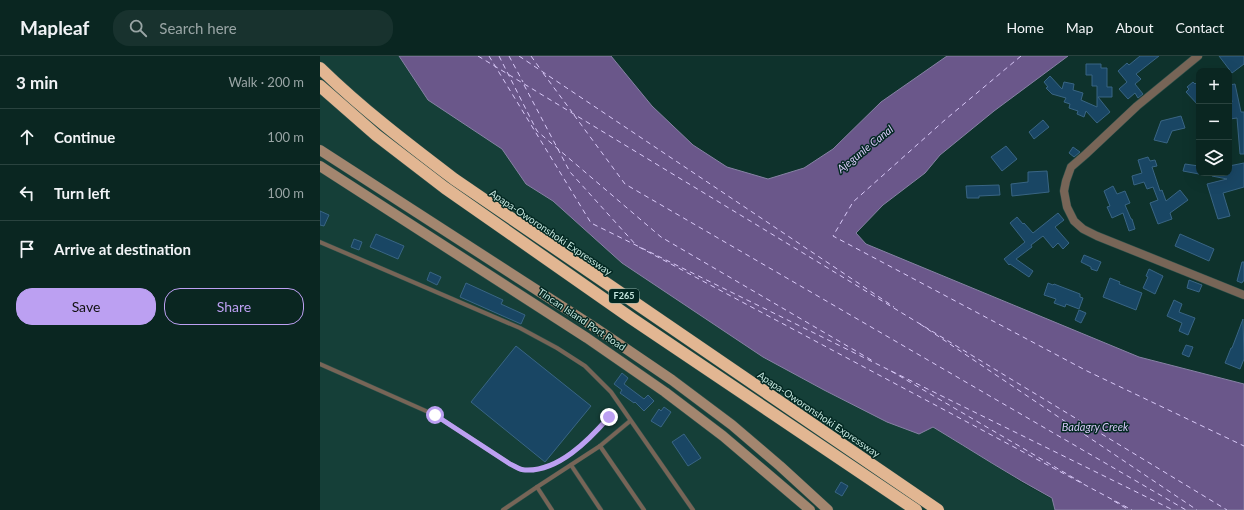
<!DOCTYPE html>
<html lang="en">
<head>
<meta charset="utf-8">
<style>
	body { margin:0; font-family:Lato,sans-serif; background:#18322e; color:#f1f3f6 }
	.controls { position:absolute; right:12px; top:12px; display:grid; overflow:hidden; border-radius:8px; box-shadow:0 4px 16px #0002 }
	.controls button { width:36px; height:36px; display:grid; place-items:center; padding:0; border:0; border-bottom:1px solid #2a433f; background:#0a2621; color:#f1f3f6; font:20px sans-serif }
	.stop { position:absolute; width:12px; height:12px; margin:-9px; border:3px solid #bca0f2; border-radius:50%; background:#fff }
	.stop.end { background:#bca0f2; border-color:#fff; box-shadow:0 1px 4px #0008 }
	.list { margin:0; padding:0; list-style:none }
	h2 { display:flex; justify-content:space-between; align-items:center; height:52px; margin:0; padding:0 16px; font-size:17px }
	h2 small { font-size:13px; font-weight:400; color:#99a5a5 }
	.list li { display:grid; grid-template-columns:26px 1fr auto; gap:12px; align-items:center; box-sizing:border-box; height:56px; padding:0 16px; border-top:1px solid #2a433f }
	.list b { display:block; font-size:15px; white-space:nowrap }
	.list em { font-size:13px; font-style:normal; color:#99a5a5 }
	.actions { display:flex; gap:8px; padding:12px 16px }
	.actions a { flex:1; padding:9px 0; border:1px solid #bca0f2; border-radius:16px; text-align:center; font-size:14px; color:#bca0f2 }
	.actions .main { background:#bca0f2; color:#111 }
	.icon { flex:none; width:22px; height:22px; fill:none; stroke:currentColor; stroke-width:2; stroke-linecap:round; stroke-linejoin:round }
	.map { position:relative; flex:none; width:924px; height:454px; overflow:hidden }
	header { display:flex; align-items:center; gap:24px; box-sizing:border-box; height:56px; padding:0 20px; background:#0a2621; border-bottom:1px solid #2a433f }
	header strong { font-size:19px }
	nav { display:flex; gap:22px; margin-inline-start:auto; font-size:14px }
	.search { width:280px; height:36px; background:#18322e; display:flex; align-items:center; gap:10px; box-sizing:border-box; padding:0 14px; border-radius:16px; color:#99a5a5; font-size:15px }
	main { display:flex }
	aside { flex:1; background:#0a2621 }
	.map>svg:first-child { display:block }
	.built { fill:#153f38 }
	.water { fill:#6a578a; stroke:#8682a4 }
	.lines { fill:none; stroke-linecap:round; stroke-linejoin:round }
	.ferry { stroke:#d9c9f8; stroke-width:1; stroke-dasharray:5 4; stroke-linecap:butt }
	.building { fill:#194664; stroke:#396584 }
	.lane-casing { stroke:#2b4f49; stroke-width:5 }
	.street-casing { stroke:#2b4f49; stroke-width:9 }
	.secondary-casing { stroke:#2b4f49; stroke-width:11 }
	.highway-casing { stroke:#2b4f49; stroke-width:13 }
	.lane { stroke:#776557; stroke-width:4 }
	.street { stroke:#776557; stroke-width:8 }
	.secondary { stroke:#a3866f; stroke-width:10 }
	.highway { stroke:#e2b692; stroke-width:12 }
	.route { stroke:#bca0f2; stroke-width:5 }
	.labels { text-anchor:middle; stroke-width:3; stroke-linejoin:round; paint-order:stroke }
	.shield { fill:#032822; stroke:#8caea6; stroke-width:1 }
	.shield-label { font-size:9px; font-weight:bold; fill:#c6e7df }
	.street-label { font-size:10px; fill:#c6e7df; stroke:#032822 }
	.water-label { font-size:11px; font-style:italic; fill:#d9c9f8; stroke:#032822 }
</style>
</head>
<body>
<header>
<strong>Mapleaf</strong>
<div class="search"><svg class="icon" aria-label="search" viewBox="0 0 24 24"><circle cx="10" cy="10" r="6"/><path d="M15 15l6 6"/></svg>Search here</div>
<nav><a>Home</a><a>Map</a><a>About</a><a>Contact</a></nav>
</header>
<main>
<aside>
<h2>3 min<small>Walk · 200 m</small></h2>
<ul class="list">
<li><svg class="icon" aria-label="ahead" viewBox="0 0 24 24"><path d="M12 20V5M6 11l6-6 6 6"/></svg><div><b>Continue</b></div><em>100 m</em></li>
<li><svg class="icon" aria-label="left" viewBox="0 0 24 24"><path d="M17 20v-9H6M10 6l-5 5 5 5"/></svg><div><b>Turn left</b></div><em>100 m</em></li>
<li><svg class="icon" aria-label="arrive" viewBox="0 0 24 24"><path d="M6 21V4h12l-3 4 3 4H6"/></svg><div><b>Arrive at destination</b></div></li>
</ul>
<div class="actions"><a class="main">Save</a><a>Share</a></div>
</aside>
<div class="map">
<svg width="924" height="454" viewBox="0 0 924 454">
	<rect width="100%" height="100%" fill="#0e322c"/>
	<!-- built -->
	<polygon class="built" points="0,0 99,0 204,104 211,131 233,145 302,207 443,301 504,334 599,378 613,371 654,396 701,426 732,443 735,454 0,454"/>
	<!-- water -->
	<path class="water" d="M79,0H291L332,50L373,89L407,111L448,123L484,112L513,93L561,46L627,0H748L674,55L620,99L605,117L563,149L536,177L546,188L819,301L924,328V454H735L732,442C691,420 653,395 613,371L599,378L567,366L504,334L443,301L302,207L233,145L206,128L182,93L108,44Z"/>
	<g class="lines">
		<!-- ferry -->
		<g class="ferry">
			<polyline points="158,0 907,454"/>
			<polyline points="169,0 271,167 853,454"/>
			<polyline points="179,0 217,75 341,181 553,305"/>
			<polyline points="189,0 203,26"/>
			<polyline points="199,0 574,251"/>
			<polyline points="211,0 221,14"/>
			<polyline points="701,0 626,63 533,146 513,180 767,315 924,390"/>
			<polyline points="223,17 252,56"/>
			<polyline points="204,29 250,116 316,189"/>
			<polyline points="254,59 305,128 866,454"/>
			<polyline points="319,191 812,454"/>
			<polyline points="600,268 877,454"/>
			<polyline points="571,315 764,428"/>
			<polyline points="794,445 809,454"/>
		</g>
	</g>
	<!-- building -->
	<g class="building">
		<polygon points="820,0 839,0 816,18 821,23 815,28 823,38 818,42 815,37 808,43 799,33 807,26 798,15 807,7 809,9"/>
		<polygon points="899,0 924,0 924,8 912,17"/>
		<polygon points="766,8 781,8 781,12 787,12 787,31 792,31 792,41 778,41 790,56 777,67 766,55 764,61 757,58 758,55 749,52 750,48 744,46 746,42 732,38 726,32 728,31 724,26 730,20 742,33 744,26 754,28 753,34 763,37 761,44 777,51 777,30 772,30 772,19 766,19"/>
		<polygon points="879,24 879,50 866,36 869,33 867,31 873,26 875,28"/>
		<polygon points="915,28 921,56 924,56 924,98 920,98 917,62 910,63 909,55 909,47 912,46 909,29"/>
		<polygon points="861,60 865,72 852,75 847,87 834,84 841,65"/>
		<polygon points="723,64 729,71 714,83 709,76"/>
		<polygon points="686,90 697,103 682,115 671,101"/>
		<polygon points="753,91 760,96 754,101 749,97"/>
		<polygon points="828,101 830,105 835,104 837,110 832,111 840,135 842,134 846,145 860,134 868,144 850,157 852,163 838,168 830,147 838,144 833,131 827,133 824,126 814,129 812,120 822,117 818,104"/>
		<polygon points="924,107 924,131 903,137 910,160 898,163 887,128 907,123 892,120 892,117 909,117 909,110"/>
		<polygon points="865,108 879,110 879,118 863,115"/>
		<polygon points="727,115 729,136 692,140 691,128 708,126 708,116"/>
		<polygon points="679,129 680,139 659,140 659,142 647,142 646,130"/>
		<polygon points="793,130 797,138 805,135 810,147 805,149 811,163 812,163 815,173 809,175 803,157 792,162 787,151 790,150 784,135"/>
		<polygon points="0,155 9,159 4,170 0,169"/>
		<polygon points="738,157 744,164 735,171 749,187 743,193 738,187 733,192 723,180 711,189 712,191 696,203 713,215 709,221 690,208 689,209 684,203 705,186 690,167 697,161 703,168 704,167 713,177"/>
		<polygon points="56,178 84,190 78,203 50,191"/>
		<polygon points="860,178 894,193 889,205 855,190"/>
		<polygon points="34,183 42,186 39,194 31,191"/>
		<polygon points="764,199 781,206 777,215 771,213 771,211 761,206"/>
		<polygon points="922,206 924,206 924,225 923,225 922,227 917,225"/>
		<polygon points="829,213 843,220 835,238 823,232 828,221 826,220"/>
		<polygon points="110,216 121,221 117,229 107,224"/>
		<polygon points="790,222 800,226 799,228 822,237 816,254 783,241"/>
		<polygon points="869,224 882,229 879,236 867,232"/>
		<polygon points="146,227 183,244 181,248 205,259 201,268 140,241"/>
		<polygon points="728,227 733,229 734,228 760,238 760,241 763,242 759,253 746,248 745,251 734,247 736,243 724,239"/>
		<polygon points="854,244 862,248 859,256 875,262 868,279 859,275 862,267 847,260"/>
		<polygon points="759,254 766,257 761,267 755,264"/>
		<polygon points="923,263 924,303 920,313 905,307 911,292 912,292"/>
		<polygon points="866,289 873,291 869,301 862,298"/>
		<polygon points="196,290 271,350 225,406 151,346"/>
		<polygon points="302,317 308,322 304,328 324,343 328,339 334,345 324,355 315,346 314,347 300,337 302,334 294,328"/>
		<polygon points="344,351 351,356 341,371 331,365 339,353 341,355"/>
		<polygon points="364,378 381,402 368,410 352,386"/>
		<polygon points="521,426 528,430 522,440 515,436"/>
	</g>
	<g class="lines">
		<defs>
			<g id="lane">
				<polyline points="0,186 200,272 237,292 265,310 291,336 373,454"/>
				<path d="M0,308L115,359L190,408C195,410 200,414 205,414C238,416 269,384 289,361"/>
				<polyline points="280,390 324,454"/>
				<polyline points="251,409 281,454"/>
				<polyline points="183,454 217,431"/>
				<polyline points="232,454 217,431 280,390 310,365"/>
			</g>
			<polyline id="street" points="878,0 817,50 766,98 751,111 746,125 744,135 747,151 754,165 763,173 777,180 924,239"/>
			<g id="secondary">
				<polyline points="0,94 274,271 352,324 412,369 460,410 508,454"/>
				<polyline points="0,110 267,282 345,336 403,380 490,454"/>
			</g>
			<g id="highway">
				<path d="M0,12C42,53 88,88 134,123L618,454"/>
				<polyline points="0,30 56,79 125,132 311,262 596,454"/>
			</g>
		</defs>
		<!-- lane casing -->
		<use href="#lane" class="lane-casing"/>
		<!-- street casing -->
		<use href="#street" class="street-casing"/>
		<!-- secondary casing -->
		<use href="#secondary" class="secondary-casing"/>
		<!-- highway casing -->
		<use href="#highway" class="highway-casing"/>
		<!-- lane -->
		<use href="#lane" class="lane"/>
		<!-- street -->
		<use href="#street" class="street"/>
		<!-- secondary -->
		<use href="#secondary" class="secondary"/>
		<!-- highway -->
		<use href="#highway" class="highway"/>
	</g>
	<g class="lines">
		<!-- route -->
		<path class="route" d="M115,359L190,408C195,410 200,414 205,414C238,416 269,384 289,361"/>
	</g>
	<g class="labels">
		<!-- shield labels -->
		<rect class="shield" x="289" y="233" width="30" height="14" rx="3"/>
		<g class="shield-label">
			<text x="304" y="243">F265</text>
		</g>
		<!-- street labels -->
		<g class="street-label">
			<text transform="translate(231 176) rotate(34)" y="4">Apapa-Oworonshoki Expressway</text>
			<text transform="translate(262 263) rotate(34)" y="4">Tincan Island Port Road</text>
			<text transform="translate(499 358) rotate(34)" y="4">Apapa-Oworonshoki Expressway</text>
		</g>
		<!-- water labels -->
		<g class="water-label">
			<text transform="translate(545 93) rotate(-39)" y="4">Ajegunle Canal</text>
			<text x="775" y="375">Badagry Creek</text>
		</g>
	</g>
</svg>
<div class="controls">
<button>+</button>
<button>−</button>
<button><svg class="icon" aria-label="layers" viewBox="0 0 24 24"><path d="M12 4l9 5-9 5-9-5zM3 14l9 5 9-5"/></svg></button>
</div>
<div class="stop" style="left:115px;top:359px"></div>
<div class="stop end" style="left:289px;top:361px"></div>
</div>
</main>
</body>
</html>
